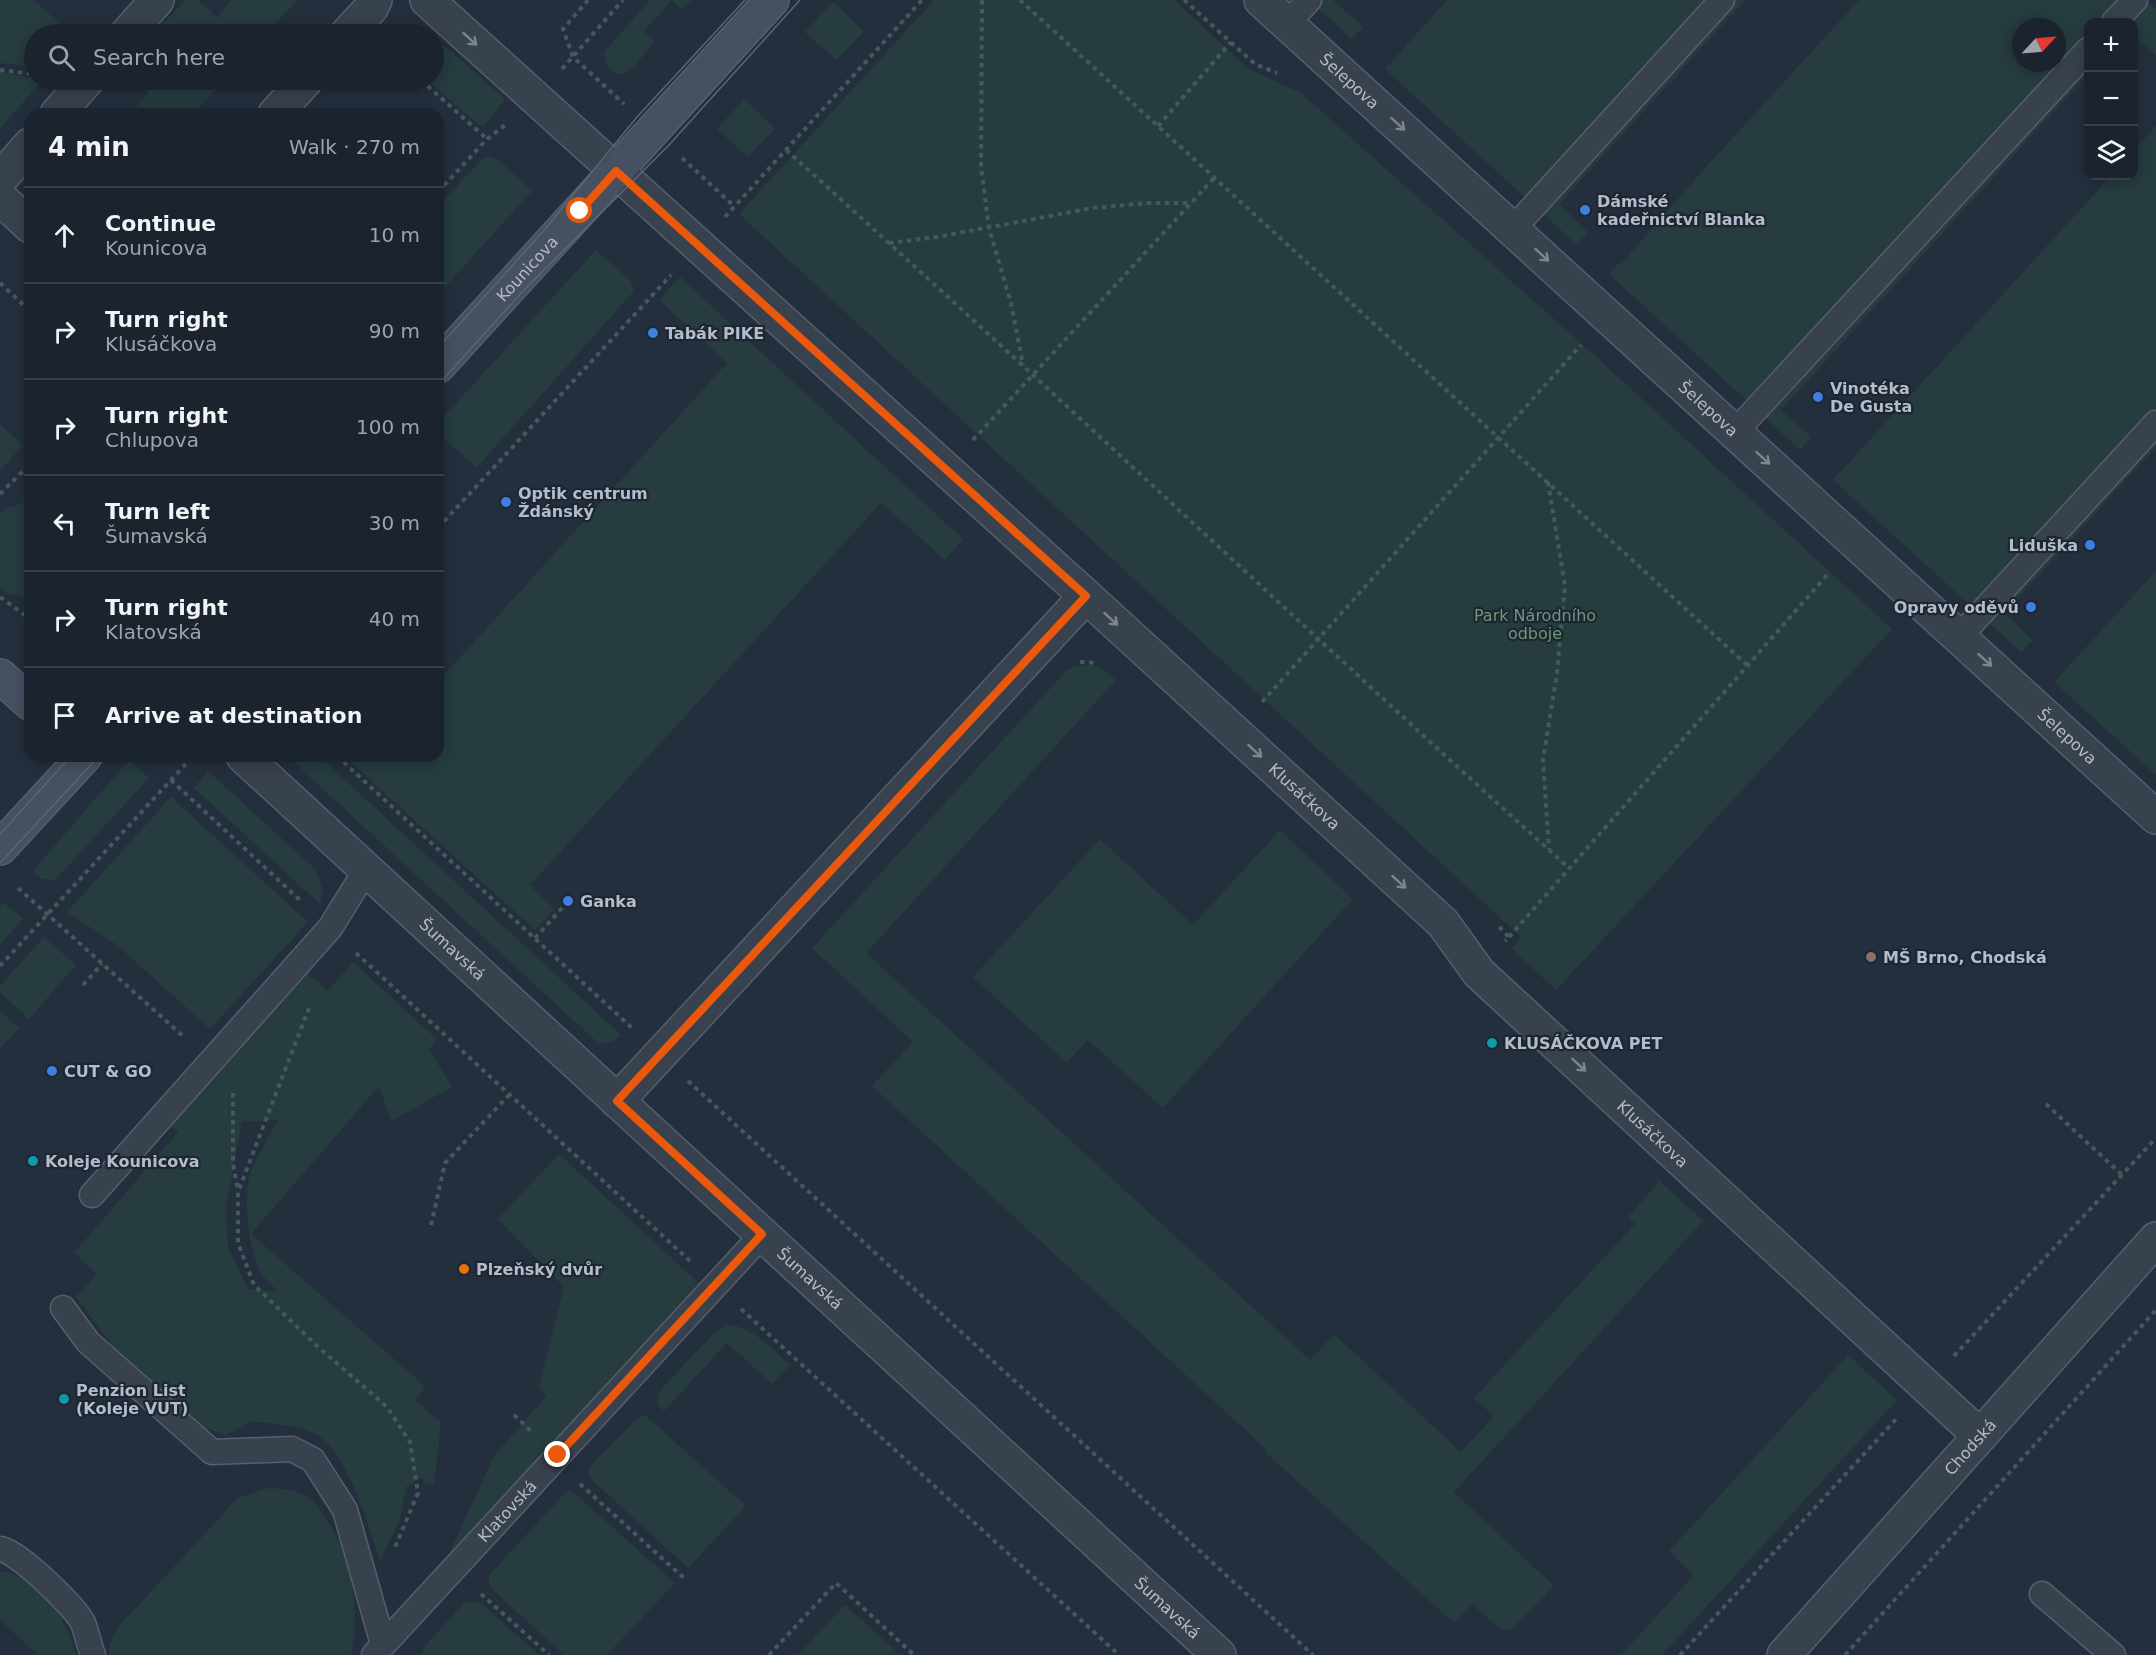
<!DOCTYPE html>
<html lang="en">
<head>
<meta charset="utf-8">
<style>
	body { margin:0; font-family:"DejaVu Sans",sans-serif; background:#242b36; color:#f1f3f6 }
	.controls { position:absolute; right:18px; top:18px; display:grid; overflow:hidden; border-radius:12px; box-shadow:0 3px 15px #0003 }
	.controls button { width:54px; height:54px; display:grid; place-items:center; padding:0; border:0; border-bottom:2px solid #39404a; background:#1b232e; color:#f1f3f6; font:30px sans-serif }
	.compass { position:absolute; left:2012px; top:18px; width:54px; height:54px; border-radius:50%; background:#1b232e; box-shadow:0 3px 15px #0003; rotate:64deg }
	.stop { position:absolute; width:18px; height:18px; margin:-14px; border:4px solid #ea580c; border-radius:50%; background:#fff }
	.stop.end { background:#ea580c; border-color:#fff; box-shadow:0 2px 6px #0008 }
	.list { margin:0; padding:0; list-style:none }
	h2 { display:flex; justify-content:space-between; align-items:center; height:78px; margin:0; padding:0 24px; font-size:26px }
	h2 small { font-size:20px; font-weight:400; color:#a0a4aa }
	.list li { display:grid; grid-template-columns:39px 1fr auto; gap:18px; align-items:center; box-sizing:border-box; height:96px; padding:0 24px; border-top:2px solid #39404a }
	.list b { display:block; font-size:22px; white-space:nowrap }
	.list p { margin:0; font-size:20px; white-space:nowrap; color:#a0a4aa }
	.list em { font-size:20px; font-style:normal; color:#a0a4aa }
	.icon { flex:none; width:33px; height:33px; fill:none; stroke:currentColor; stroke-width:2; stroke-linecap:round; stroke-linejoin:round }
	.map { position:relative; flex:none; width:2156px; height:1655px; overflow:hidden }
	.search { position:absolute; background:#1b232e; box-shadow:0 3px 15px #0003; left:24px; top:24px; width:420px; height:66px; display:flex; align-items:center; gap:15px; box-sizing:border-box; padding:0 21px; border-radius:33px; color:#a0a4aa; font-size:22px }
	.panel { position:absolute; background:#1b232e; box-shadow:0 3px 15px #0003; left:24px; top:108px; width:420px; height:654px; border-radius:18px }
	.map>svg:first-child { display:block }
	.green { fill:#263c3f; fill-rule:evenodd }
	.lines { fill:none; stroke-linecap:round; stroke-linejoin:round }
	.lane-casing { stroke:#565f6c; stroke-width:27 }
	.street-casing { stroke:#565f6c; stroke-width:36 }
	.secondary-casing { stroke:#565f6c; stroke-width:36 }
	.path { stroke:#44595c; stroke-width:4; stroke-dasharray:4.5 4.5; stroke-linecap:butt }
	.lane { stroke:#38414e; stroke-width:24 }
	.street { stroke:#38414e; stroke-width:33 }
	.secondary { stroke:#465061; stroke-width:33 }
	.tram { stroke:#5a6575; stroke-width:1.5 }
	.oneway { stroke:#7c8592 }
	.route { stroke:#ea580c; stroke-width:8 }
	.shop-dot { fill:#3f7fe0; stroke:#1d2633; stroke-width:2 }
	.education-dot { fill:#8d6e63; stroke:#1d2633; stroke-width:2 }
	.culture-dot { fill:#0f9aa8; stroke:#1d2633; stroke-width:2 }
	.food-dot { fill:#e8710a; stroke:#1d2633; stroke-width:2 }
	.labels { text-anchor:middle; stroke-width:4.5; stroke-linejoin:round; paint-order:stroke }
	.street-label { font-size:16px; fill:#b4bcc9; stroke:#1d2633 }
	.poi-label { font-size:16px; font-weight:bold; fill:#b4bcc9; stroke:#1d2633; text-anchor:start }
	.park-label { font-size:16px; fill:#6b9a76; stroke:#1d2633 }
</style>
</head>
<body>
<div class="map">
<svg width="2156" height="1655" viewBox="0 0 2156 1655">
	<rect width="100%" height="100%" fill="#242f3e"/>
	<!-- green -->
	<g class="green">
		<polygon points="0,0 33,0 72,34 34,34 34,67 0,63"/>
		<polygon points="185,0 198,0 217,17 232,0 297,0 266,34 154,34"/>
		<path d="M650,0H691L682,10L672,0L644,31L654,41C646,50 638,65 628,71C613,81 604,65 604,52Z"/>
		<polygon points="934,0 1174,0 1249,69 1301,93 1591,352 1892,629 1556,990 1512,949 1521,937 739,214"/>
		<polygon points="1309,0 1333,0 1363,27 1352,39"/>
		<polygon points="1447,0 1745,0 1559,204 1588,232 1577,245 1385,69"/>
		<path d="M1859,0H2146L2156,9V56L2134,36V22H2088V74L1781,410L1811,437L1800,450L1609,274L1618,264L1622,263L1707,166ZM2021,27H2057V63H2021Z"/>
		<polygon points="833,2 864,31 836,60 805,32"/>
		<polygon points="434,41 448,49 505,99 484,126 480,126 427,80 434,80"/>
		<polygon points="0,72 43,80 0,128"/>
		<polygon points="135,80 224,80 193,114 130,114 149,92"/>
		<polygon points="744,99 775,128 748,157 717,129"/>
		<polygon points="2156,126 2156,447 2004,613 2033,640 2021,652 1833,480 2111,176 2134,176 2134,150"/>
		<polygon points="489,157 499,160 532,191 438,295 438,207 482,159"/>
		<polygon points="596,250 630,280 634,291 477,467 438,434 438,423"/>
		<polygon points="680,277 963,539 945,560 881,503 530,885 554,909 535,930 344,756 438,756 438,682 727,363 659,300"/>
		<polygon points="0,424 23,445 0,471"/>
		<polygon points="22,503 30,503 30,598 7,593 0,587 0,514 9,508"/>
		<polygon points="2156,571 2156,775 2054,682"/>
		<polygon points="1088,665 1098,666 1116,680 866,953 1310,1360 1334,1334 1461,1452 1494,1416 1474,1398 1635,1224 1628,1217 1658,1183 1656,1178 1705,1222 1701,1223 1454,1492 1554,1586 1513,1628 1508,1631 1498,1627 1472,1604 1454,1623 1265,1452 1266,1449 872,1086 913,1042 812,948 1067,670 1076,666"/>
		<polygon points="287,756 319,756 621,1035 614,1041 599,1044"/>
		<polygon points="129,760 149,778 55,880 42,879 32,872"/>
		<polygon points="208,771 316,870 323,891 320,904 194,788"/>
		<polygon points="171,797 308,922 210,1029 117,945 67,912"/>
		<polygon points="1280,830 1353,899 1163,1108 1088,1040 1067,1063 973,977 1100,839 1193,925"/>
		<polygon points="4,902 23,919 0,944 0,907"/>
		<polygon points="44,937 76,965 29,1019 0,992 0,986"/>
		<path d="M353,962L437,1039L429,1050L452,1087L391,1121L379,1086L251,1234L426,1387L415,1400L441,1423L434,1484L424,1483L422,1477L406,1487L400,1520L380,1561C370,1529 345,1443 311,1432C292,1425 270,1424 251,1421L226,1435L201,1427L122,1358L76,1297L97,1274L74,1253L178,1132L170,1125L302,968L328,991ZM277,1120C270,1138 256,1155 250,1174C243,1201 248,1255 264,1277C268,1282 273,1286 278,1291L248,1289L228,1247L226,1207L242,1122Z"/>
		<polygon points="0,1011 19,1028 0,1049"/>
		<polygon points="559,1154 702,1286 449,1554 494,1456 546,1396 539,1388 564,1287 498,1219"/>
		<path d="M728,1325C754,1327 771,1348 790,1365L772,1384L727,1343L664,1411L658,1405L657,1397L661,1389L715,1332Z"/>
		<polygon points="1848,1355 1897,1400 1662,1655 1621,1655 1694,1575 1669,1551"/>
		<polygon points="641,1416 646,1416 746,1506 688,1568 591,1479 588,1472 590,1467 636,1419"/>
		<path d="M269,1488C285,1489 300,1490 313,1501C317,1505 321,1512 324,1516C352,1553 361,1610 351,1655H109C109,1643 113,1635 120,1625L238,1498Z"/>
		<polygon points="567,1491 572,1491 675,1583 607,1655 564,1655 493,1590 489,1583 489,1575"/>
		<path d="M6,1571C46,1588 64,1614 76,1655H38L0,1620V1572Z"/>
		<polygon points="473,1601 481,1603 539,1655 422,1655 425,1646 465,1602"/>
		<polygon points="845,1605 899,1654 798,1655"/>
	</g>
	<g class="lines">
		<defs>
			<g id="lane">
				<polyline points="2114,22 2135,0"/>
				<polyline points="1287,24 1309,0"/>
				<polyline points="1513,229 1722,0"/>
				<polyline points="1735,432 2088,50"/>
				<polyline points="1959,637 2156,423"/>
				<polyline points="92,1195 330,928 366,870"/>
				<polyline points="63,1308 88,1342 212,1452 292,1449 313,1460 345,1510 383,1644"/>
				<path d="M0,1549C17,1550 75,1607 83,1623C87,1633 89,1645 93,1655"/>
				<polyline points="2042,1594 2113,1655"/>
				<path id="s1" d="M374,1655L763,1234"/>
			</g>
			<g id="street">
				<path id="s2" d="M427,0L1086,596L1443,923L1479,973L1980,1436"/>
				<path id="s3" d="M1261,0L2156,817"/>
				<polyline points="127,34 157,0"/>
				<polyline points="347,34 371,8 375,0"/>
				<polyline points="57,114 87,80"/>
				<polyline points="275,114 306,80"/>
				<polyline points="0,179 30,145"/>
				<polyline points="0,198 30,226"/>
				<path id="s4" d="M243,756L1219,1655"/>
				<polyline points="617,1101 1086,596"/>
				<path id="s5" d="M1784,1655L2156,1239"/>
			</g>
			<g id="secondary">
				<path id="s6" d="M438,366L772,0"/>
				<polyline points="0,676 30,703"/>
				<polyline points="0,848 85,756"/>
			</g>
		</defs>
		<!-- lane casing -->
		<use href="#lane" class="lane-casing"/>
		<!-- street casing -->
		<use href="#street" class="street-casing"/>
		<!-- secondary casing -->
		<use href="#secondary" class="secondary-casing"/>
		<!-- path -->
		<g class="path">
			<polyline points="588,0 563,29 573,57 624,104"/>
			<polyline points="982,0 981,167 989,228 1011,303 1023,365"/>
			<polyline points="1020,0 1747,665"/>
			<polyline points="1184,0 1255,64 1277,73"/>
			<polyline points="562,69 623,0"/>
			<polyline points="0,70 34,74"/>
			<polyline points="421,80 487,139"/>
			<polyline points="1158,126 1231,42"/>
			<path d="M786,150C1050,387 1306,631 1569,868"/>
			<polyline points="682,158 734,206"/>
			<polyline points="438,192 487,139 505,125"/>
			<polyline points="725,217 922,0"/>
			<polyline points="889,243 937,237 1093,208 1148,203 1191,203"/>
			<polyline points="0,283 30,311"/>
			<polyline points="973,440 1214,178"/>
			<polyline points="1548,482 1565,586 1557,673 1543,760 1549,849"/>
			<polyline points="0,494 30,464"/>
			<polyline points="438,528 671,275"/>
			<polyline points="0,597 30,619"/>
			<polyline points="1080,662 1097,663"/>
			<polyline points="1262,702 1581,345"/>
			<polyline points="337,756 632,1028"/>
			<polyline points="171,780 302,902"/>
			<polyline points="18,888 185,1038"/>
			<polyline points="1499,927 1509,937 1505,941"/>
			<polyline points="1509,937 1828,574"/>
			<polyline points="535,938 562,908"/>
			<polyline points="356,953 690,1261"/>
			<polyline points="0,966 193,756"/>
			<polyline points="83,985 102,964"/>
			<polyline points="309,1008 238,1192 238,1243 254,1285 317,1346 387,1407 410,1442 418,1493 394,1550"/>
			<polyline points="688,1081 1313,1655"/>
			<polyline points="233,1093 233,1164 238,1190"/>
			<polyline points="2046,1104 2122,1175"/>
			<polyline points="431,1225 445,1163 509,1095"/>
			<polyline points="741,1309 1119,1655"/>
			<polyline points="1954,1356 2156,1138"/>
			<polyline points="514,1415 531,1431"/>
			<polyline points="580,1484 685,1579"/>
			<polyline points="481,1594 549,1655"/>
			<polyline points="769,1655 836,1583 914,1655"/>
			<polyline points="1680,1655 1898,1417"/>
			<polyline points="1845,1655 2156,1310"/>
		</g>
		<!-- lane -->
		<use href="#lane" class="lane"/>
		<!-- street -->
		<use href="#street" class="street"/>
		<!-- secondary -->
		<use href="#secondary" class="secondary"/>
		<!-- tram -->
		<g class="tram">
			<polyline points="438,348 546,228 637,117 745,0"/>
			<polyline points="438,385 524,290 668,146 800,0"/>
			<polyline points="0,834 71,756"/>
			<polyline points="0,863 99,756"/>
		</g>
	</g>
	<!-- one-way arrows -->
	<defs><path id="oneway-shaft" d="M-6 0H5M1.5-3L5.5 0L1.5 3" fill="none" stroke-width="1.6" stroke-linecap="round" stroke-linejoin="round" transform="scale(1.5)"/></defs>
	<g class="oneway">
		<use href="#oneway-shaft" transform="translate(470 39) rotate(42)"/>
		<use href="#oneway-shaft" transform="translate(1398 124) rotate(42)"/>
		<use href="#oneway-shaft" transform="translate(1542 255) rotate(43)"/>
		<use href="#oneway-shaft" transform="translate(1763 458) rotate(42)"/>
		<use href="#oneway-shaft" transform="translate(1111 619) rotate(42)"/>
		<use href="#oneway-shaft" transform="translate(1985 660) rotate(42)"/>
		<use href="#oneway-shaft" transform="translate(1255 751) rotate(42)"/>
		<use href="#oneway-shaft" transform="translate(1399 882) rotate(42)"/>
		<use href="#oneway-shaft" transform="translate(1579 1065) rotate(43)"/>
	</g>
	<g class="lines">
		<!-- route -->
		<polyline class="route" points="558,1455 762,1234 617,1101 1086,596 616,171 580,211"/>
	</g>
	<!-- markers -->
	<g class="shop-dot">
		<circle cx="1585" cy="210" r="6"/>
		<circle cx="653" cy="333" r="6"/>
		<circle cx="1818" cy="397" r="6"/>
		<circle cx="506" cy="502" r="6"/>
		<circle cx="2090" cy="545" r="6"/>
		<circle cx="2031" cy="607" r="6"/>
		<circle cx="568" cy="901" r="6"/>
		<circle cx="52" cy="1071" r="6"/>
	</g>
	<circle class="education-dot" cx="1871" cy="957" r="6"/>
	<g class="culture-dot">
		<circle cx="1492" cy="1043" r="6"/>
		<circle cx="33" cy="1161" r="6"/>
		<circle cx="64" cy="1399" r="6"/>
	</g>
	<circle class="food-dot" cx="464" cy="1269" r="6"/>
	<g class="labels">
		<!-- street labels -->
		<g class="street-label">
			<text dy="6" stroke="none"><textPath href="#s3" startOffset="120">Šelepova</textPath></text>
			<text dy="6" stroke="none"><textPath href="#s6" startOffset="132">Kounicova</textPath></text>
			<text dy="6" stroke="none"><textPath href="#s3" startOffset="606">Šelepova</textPath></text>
			<text dy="6" stroke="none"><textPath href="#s3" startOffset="1092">Šelepova</textPath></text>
			<text dy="6" stroke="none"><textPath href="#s2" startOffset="1185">Klusáčkova</textPath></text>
			<text dy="6" stroke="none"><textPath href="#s4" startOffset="285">Šumavská</textPath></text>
			<text dy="6" stroke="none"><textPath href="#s2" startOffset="1671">Klusáčkova</textPath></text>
			<text dy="6" stroke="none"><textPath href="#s4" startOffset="771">Šumavská</textPath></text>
			<text dy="6" stroke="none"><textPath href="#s5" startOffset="279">Chodská</textPath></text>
			<text dy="6" stroke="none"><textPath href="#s1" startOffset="196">Klatovská</textPath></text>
			<text dy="6" stroke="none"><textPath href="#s4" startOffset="1257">Šumavská</textPath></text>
		</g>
		<!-- poi labels -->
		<g class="poi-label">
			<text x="1597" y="207">Dámské<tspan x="1597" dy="18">kadeřnictví Blanka</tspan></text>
			<text x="665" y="339">Tabák PIKE</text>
			<text x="1830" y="394">Vinotéka<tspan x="1830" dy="18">De Gusta</tspan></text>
			<text x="518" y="499">Optik centrum<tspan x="518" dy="18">Ždánský</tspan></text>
			<text x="2078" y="551" text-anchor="end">Liduška</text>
			<text x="2019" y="613" text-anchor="end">Opravy oděvů</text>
			<text x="580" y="907">Ganka</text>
			<text x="1883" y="963">MŠ Brno, Chodská</text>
			<text x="1504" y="1049">KLUSÁČKOVA PET</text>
			<text x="64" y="1077">CUT &amp; GO</text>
			<text x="45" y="1167">Koleje Kounicova</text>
			<text x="476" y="1275">Plzeňský dvůr</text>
			<text x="76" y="1396">Penzion List<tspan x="76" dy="18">(Koleje VUT)</tspan></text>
		</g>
		<!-- park labels -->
		<g class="park-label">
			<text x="1535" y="621">Park Národního<tspan x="1535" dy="18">odboje</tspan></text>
		</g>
	</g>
</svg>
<div class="controls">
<button>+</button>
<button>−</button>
<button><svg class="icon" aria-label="layers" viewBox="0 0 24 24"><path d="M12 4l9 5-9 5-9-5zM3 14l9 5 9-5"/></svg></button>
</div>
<svg class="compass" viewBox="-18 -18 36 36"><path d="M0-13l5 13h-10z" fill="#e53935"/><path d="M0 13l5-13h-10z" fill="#a0a4aa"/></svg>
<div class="stop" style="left:580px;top:211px"></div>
<div class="stop end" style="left:558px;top:1455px"></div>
<div class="search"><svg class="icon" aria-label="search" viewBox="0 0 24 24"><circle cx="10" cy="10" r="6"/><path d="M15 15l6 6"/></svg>Search here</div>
<section class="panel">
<h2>4 min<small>Walk · 270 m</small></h2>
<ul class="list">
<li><svg class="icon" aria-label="ahead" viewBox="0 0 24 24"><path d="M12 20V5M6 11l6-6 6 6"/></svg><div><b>Continue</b><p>Kounicova</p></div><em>10 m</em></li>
<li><svg class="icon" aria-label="right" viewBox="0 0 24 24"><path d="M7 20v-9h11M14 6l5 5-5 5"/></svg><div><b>Turn right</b><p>Klusáčkova</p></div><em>90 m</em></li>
<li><svg class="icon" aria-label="right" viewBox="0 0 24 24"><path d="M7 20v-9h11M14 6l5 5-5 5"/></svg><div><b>Turn right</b><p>Chlupova</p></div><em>100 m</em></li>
<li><svg class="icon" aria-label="left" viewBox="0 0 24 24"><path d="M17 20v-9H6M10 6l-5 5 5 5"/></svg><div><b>Turn left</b><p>Šumavská</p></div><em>30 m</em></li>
<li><svg class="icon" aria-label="right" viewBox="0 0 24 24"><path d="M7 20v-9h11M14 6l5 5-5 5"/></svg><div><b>Turn right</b><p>Klatovská</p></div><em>40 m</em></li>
<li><svg class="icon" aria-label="arrive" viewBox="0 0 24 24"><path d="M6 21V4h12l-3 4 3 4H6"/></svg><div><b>Arrive at destination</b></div></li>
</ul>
</section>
</div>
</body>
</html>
